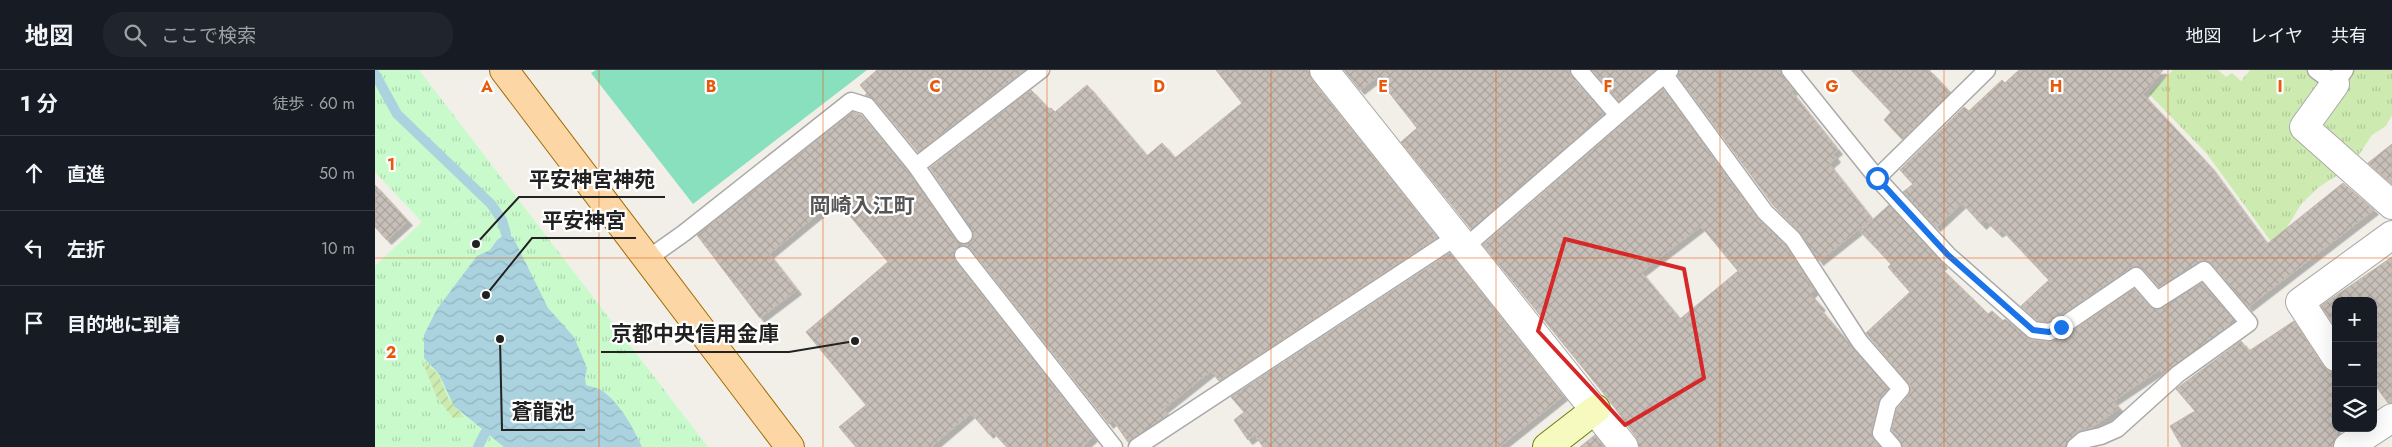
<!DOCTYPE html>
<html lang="ja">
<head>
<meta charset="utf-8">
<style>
	body { margin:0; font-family:Jost,"Noto Sans JP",sans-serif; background:#20242c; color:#f1f3f6 }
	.controls { position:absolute; right:15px; bottom:15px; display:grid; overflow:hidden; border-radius:10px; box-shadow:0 5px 20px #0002 }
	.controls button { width:45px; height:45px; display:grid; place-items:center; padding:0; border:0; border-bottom:1px solid #363941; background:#171b24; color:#f1f3f6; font:25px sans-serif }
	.stop { position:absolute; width:15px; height:15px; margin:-11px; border:4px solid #1a73e8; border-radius:50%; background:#fff }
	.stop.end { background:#1a73e8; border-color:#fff; box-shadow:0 1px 5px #0008 }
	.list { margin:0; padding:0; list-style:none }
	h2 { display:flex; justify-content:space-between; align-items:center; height:65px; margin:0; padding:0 20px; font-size:21px }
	h2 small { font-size:16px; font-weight:400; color:#9ea1a6 }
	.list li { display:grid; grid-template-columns:32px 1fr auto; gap:15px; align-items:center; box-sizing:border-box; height:75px; padding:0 20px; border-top:1px solid #363941 }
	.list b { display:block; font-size:19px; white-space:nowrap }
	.list em { font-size:16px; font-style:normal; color:#9ea1a6 }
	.icon { flex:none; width:28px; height:28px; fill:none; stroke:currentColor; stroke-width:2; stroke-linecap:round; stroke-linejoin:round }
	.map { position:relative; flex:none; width:2017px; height:377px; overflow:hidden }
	header { display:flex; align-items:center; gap:30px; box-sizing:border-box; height:70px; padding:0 25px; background:#171b24; border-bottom:1px solid #363941 }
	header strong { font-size:24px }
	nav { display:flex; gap:28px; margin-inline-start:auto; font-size:18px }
	.search { width:350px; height:45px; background:#20242c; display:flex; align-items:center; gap:12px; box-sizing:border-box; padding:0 18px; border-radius:20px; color:#9ea1a6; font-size:19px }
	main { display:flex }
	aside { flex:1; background:#171b24 }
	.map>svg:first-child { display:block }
	.grass { fill:url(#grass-tufts) }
	.park { fill:url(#park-tufts) }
	.garden { fill:url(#garden-furrows) }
	.pitch { fill:#88e0be }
	.water { fill:url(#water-waves) }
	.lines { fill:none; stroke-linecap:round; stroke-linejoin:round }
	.stream { stroke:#aad3df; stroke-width:10 }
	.building { fill:url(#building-cross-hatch); stroke:#c4b6ab; fill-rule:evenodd; filter:url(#shadow) }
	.lane-casing { stroke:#a9a9a9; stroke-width:19 }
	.street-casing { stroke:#a9a9a9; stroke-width:30 }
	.secondary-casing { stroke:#707d05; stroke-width:30 }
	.primary-casing { stroke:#a06b00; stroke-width:30 }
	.lane { stroke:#fff; stroke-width:16 }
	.street { stroke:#fff; stroke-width:28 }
	.secondary { stroke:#f7fabf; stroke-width:28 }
	.primary { stroke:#fcd6a4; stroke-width:28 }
	.route { stroke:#1a73e8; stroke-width:6 }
	.marked { fill:none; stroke:#d62828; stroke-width:4; stroke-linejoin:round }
	.grid { fill:none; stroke:#e8590c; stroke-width:1; stroke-opacity:0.55 }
	.labels { text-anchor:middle; stroke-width:4.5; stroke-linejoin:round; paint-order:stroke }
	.neighbourhood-label { font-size:21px; font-weight:bold; fill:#555; stroke:#fff }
	.grid-label { font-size:16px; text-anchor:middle; font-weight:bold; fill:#e8590c; stroke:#fff; stroke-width:4.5; stroke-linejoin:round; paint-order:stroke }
	.leader { fill:none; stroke:#222; stroke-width:2 }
	.callout-dot { fill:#222; stroke:#fff; stroke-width:2 }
	.callout-label { font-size:21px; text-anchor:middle; font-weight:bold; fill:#222; stroke:#fff; stroke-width:4.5; stroke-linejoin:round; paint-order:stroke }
</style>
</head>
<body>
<header>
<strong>地図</strong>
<div class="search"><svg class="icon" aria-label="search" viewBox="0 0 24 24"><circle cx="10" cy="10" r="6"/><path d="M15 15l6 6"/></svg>ここで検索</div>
<nav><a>地図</a><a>レイヤ</a><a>共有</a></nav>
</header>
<main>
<aside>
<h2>1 分<small>徒歩 · 60 m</small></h2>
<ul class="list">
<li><svg class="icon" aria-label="ahead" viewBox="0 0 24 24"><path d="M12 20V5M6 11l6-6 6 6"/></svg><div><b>直進</b></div><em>50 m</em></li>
<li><svg class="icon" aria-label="left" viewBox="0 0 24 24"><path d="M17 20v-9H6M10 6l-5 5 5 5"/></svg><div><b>左折</b></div><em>10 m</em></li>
<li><svg class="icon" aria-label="arrive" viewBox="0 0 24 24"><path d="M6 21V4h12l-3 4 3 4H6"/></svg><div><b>目的地に到着</b></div></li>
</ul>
</aside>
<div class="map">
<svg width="2017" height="377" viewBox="0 0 2017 377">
	<defs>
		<pattern id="grass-tufts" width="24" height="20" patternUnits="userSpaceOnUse" patternTransform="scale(1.25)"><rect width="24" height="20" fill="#cdebb0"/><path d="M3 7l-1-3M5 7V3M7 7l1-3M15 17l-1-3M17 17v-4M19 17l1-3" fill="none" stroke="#b0c997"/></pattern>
		<pattern id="park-tufts" width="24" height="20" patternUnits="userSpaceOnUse" patternTransform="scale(1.25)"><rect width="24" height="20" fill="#c8facc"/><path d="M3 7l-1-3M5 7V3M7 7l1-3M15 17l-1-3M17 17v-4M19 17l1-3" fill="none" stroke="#acd6af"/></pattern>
		<pattern id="garden-furrows" width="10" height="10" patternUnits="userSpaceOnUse" patternTransform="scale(1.25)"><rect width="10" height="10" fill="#cdebb0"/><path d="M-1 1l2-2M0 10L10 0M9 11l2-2" fill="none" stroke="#b0c997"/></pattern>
		<pattern id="water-waves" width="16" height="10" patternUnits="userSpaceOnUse" patternTransform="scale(1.25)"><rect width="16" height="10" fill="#aad3df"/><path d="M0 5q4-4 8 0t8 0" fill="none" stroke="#92b5bf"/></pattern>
		<pattern id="building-cross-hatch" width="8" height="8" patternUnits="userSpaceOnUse" patternTransform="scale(1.25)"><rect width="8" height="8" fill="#c7bfb8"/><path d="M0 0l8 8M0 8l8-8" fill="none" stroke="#aba49e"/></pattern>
		<filter id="shadow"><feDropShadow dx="4.5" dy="4.5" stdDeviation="0" flood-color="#0004"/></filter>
	</defs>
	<rect width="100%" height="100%" fill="#f2efe9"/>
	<!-- grass -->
	<polygon class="grass" points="1798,0 1843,0 1851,7 1857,3 1866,11 1875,0 2017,0 2017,45 2011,56 1997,65 1980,91 1966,103 1944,117 1927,133 1900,177 1832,84 1774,24"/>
	<!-- park -->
	<polygon class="park" points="0,0 44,0 333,377 0,377 0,196 47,152 0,102"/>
	<!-- garden -->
	<polygon class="garden" points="47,290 63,304 73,328 89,347 78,348 62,328"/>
	<!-- pitch -->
	<polygon class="pitch" points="221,0 492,0 318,134 216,3"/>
	<!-- water -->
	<path class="water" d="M131,164L138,167L173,238L199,267L212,298L210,308L211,315C216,317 221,317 226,320C245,333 258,357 267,377H129L79,336L64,304L49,288V265L62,239L102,186L115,180L122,170Z"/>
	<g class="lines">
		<!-- stream -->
		<g class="stream">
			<polyline points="0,4 22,44 116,134 127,150 131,164"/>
			<polyline points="103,377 110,363"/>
		</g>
	</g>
	<!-- building -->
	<g class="building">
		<polygon points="502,0 650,0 543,82 500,30 490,25 492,23 485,15"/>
		<polygon points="841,0 934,0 937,10 1062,167 844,311 836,301 788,339 793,345 753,372 738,350 734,354 596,179 587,175 579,181 580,191 718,367 707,377 632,377 617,361 614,364 596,343 556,377 481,377 464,357 491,335 431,262 513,192 461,129 394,184 422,220 385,248 322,165 478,42 486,45 533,102 581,171 590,175 598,169 597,160 555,98 656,20 674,39 676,38 680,42 712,15 772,86 787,73 800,88 867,33"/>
		<polygon points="969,0 1194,0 1196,7 1229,44 1096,159 1026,72 1042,58 1002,7 985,20"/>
		<polygon points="1217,0 1280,0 1244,31"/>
		<polygon points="1305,0 1405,0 1407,6 1418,20 1416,21 1463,80 1458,84 1461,88 1454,94 1497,149 1444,191 1425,162 1398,135 1303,6"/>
		<polygon points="1476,0 1554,0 1575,22 1527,69 1509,50 1516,42"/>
		<polygon points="1644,0 1788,0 1768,24 1834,95 1892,174 1968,113 1999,140 1873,237 1837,194 1829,190 1784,217 1768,199 1759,196 1681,248 1673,252 1662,250 1646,236 1674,210 1627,160 1623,163 1611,151 1607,155 1587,133 1561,157 1528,122 1538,114 1525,100 1589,37 1594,41 1627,10 1630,13"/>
		<path d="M1288,19L1382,148L1410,175L1439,220L1435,224L1446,236L1444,238L1513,319L1503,331L1496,361L1498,369L1505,377H1264L1261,367L1234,330L1108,175ZM1326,156L1363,201L1305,249L1266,202Z"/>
		<polygon points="2017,74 2017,114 1993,93"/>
		<polygon points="0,115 33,151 12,170 0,157"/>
		<polygon points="1514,135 1568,194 1565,197 1613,244 1617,241 1628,251 1630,249 1656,270 1673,272 1690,266 1759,219 1775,237 1782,240 1827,213 1858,249 1853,253 1855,255 1788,304 1784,300 1738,331 1744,338 1716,358 1701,362 1689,377 1528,377 1517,360 1522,339 1534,325 1536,316 1491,263 1535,222 1513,197 1516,194 1485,161"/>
		<polygon points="1075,183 1188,326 1124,377 888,377 880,365 873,370 859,350 869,342 856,327"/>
		<polygon points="2017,187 2017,333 2013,333 1998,312 1998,231 1961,231 1961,258 1946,236"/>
		<polygon points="1919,251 1948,296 1954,301 1961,302 1961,368 1958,377 1807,377 1795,356 1820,341 1801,319 1866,271 1874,281"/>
		<polygon points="1220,365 1229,377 1205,377"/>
	</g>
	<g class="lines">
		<defs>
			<g id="lane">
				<polyline points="1204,0 1242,44"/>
				<polyline points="1415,0 1502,108 1573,185 1658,260 1674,262 1686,257 1761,206 1782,230 1829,200 1874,253 1803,304 1742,359 1726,366 1708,370 1700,377"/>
				<polyline points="1941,0 1960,14 1970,0"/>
				<polyline points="1290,5 1390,142 1418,169 1485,272 1526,319 1513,334 1506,363 1518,377"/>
				<polyline points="541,96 589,165"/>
				<polyline points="1502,108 1612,0"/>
				<polyline points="1089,178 1295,0"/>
				<polyline points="588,185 739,377"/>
				<polyline points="271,190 309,163 476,31 492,36 541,96 666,0"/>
				<polyline points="762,377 1081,167"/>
			</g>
			<g id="street">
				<polyline points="949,0 1249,377"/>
				<polyline points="1960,14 1929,57 2017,135"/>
				<polyline points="1961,287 1925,232 2017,165"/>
				<polyline points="1973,377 2017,348"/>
			</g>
			<polyline id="secondary" points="1172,377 1221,339"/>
			<polyline id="primary" points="129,0 415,377"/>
		</defs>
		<!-- lane casing -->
		<use href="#lane" class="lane-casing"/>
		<!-- street casing -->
		<use href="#street" class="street-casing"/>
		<!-- secondary casing -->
		<use href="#secondary" class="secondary-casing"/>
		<!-- primary casing -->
		<use href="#primary" class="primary-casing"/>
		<!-- lane -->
		<use href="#lane" class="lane"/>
		<!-- street -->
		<use href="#street" class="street"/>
		<!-- secondary -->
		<use href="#secondary" class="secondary"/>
		<!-- primary -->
		<use href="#primary" class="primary"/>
	</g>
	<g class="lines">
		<!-- route -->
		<polyline class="route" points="1502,108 1573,185 1658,260 1674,262 1686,257"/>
	</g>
	<!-- marked area -->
	<path class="marked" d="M1190,169L1309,199L1329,308L1250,355L1163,261Z"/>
	<!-- grid -->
	<path class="grid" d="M224,0V377M448,0V377M672,0V377M896,0V377M1121,0V377M1345,0V377M1569,0V377M1793,0V377M0,188H2017"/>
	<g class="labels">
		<!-- neighbourhood labels -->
		<g class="neighbourhood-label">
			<text x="487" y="143">岡崎入江町</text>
		</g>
	</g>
	<g class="grid-label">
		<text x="112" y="22">A</text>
		<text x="336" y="22">B</text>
		<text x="560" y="22">C</text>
		<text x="784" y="22">D</text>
		<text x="1008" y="22">E</text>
		<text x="1233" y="22">F</text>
		<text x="1457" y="22">G</text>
		<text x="1681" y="22">H</text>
		<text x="1905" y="22">I</text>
		<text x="16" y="100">1</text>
		<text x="16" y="288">2</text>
	</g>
	<!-- callouts -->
	<path class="leader" d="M101 174L144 127H290M111 225L157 168H261M480 271L414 282H226M125 269L127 360H210"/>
	<g class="callout-dot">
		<circle cx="101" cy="174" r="5"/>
		<circle cx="111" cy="225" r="5"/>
		<circle cx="480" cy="271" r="5"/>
		<circle cx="125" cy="269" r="5"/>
	</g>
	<g class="callout-label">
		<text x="217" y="117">平安神宮神苑</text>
		<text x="209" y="158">平安神宮</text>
		<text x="320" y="271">京都中央信用金庫</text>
		<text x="168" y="349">蒼龍池</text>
	</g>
</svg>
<div class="controls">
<button>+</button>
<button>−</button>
<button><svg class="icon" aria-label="layers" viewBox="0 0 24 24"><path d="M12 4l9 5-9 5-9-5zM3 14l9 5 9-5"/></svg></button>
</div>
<div class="stop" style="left:1502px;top:108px"></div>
<div class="stop end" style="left:1686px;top:257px"></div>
</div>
</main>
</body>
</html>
